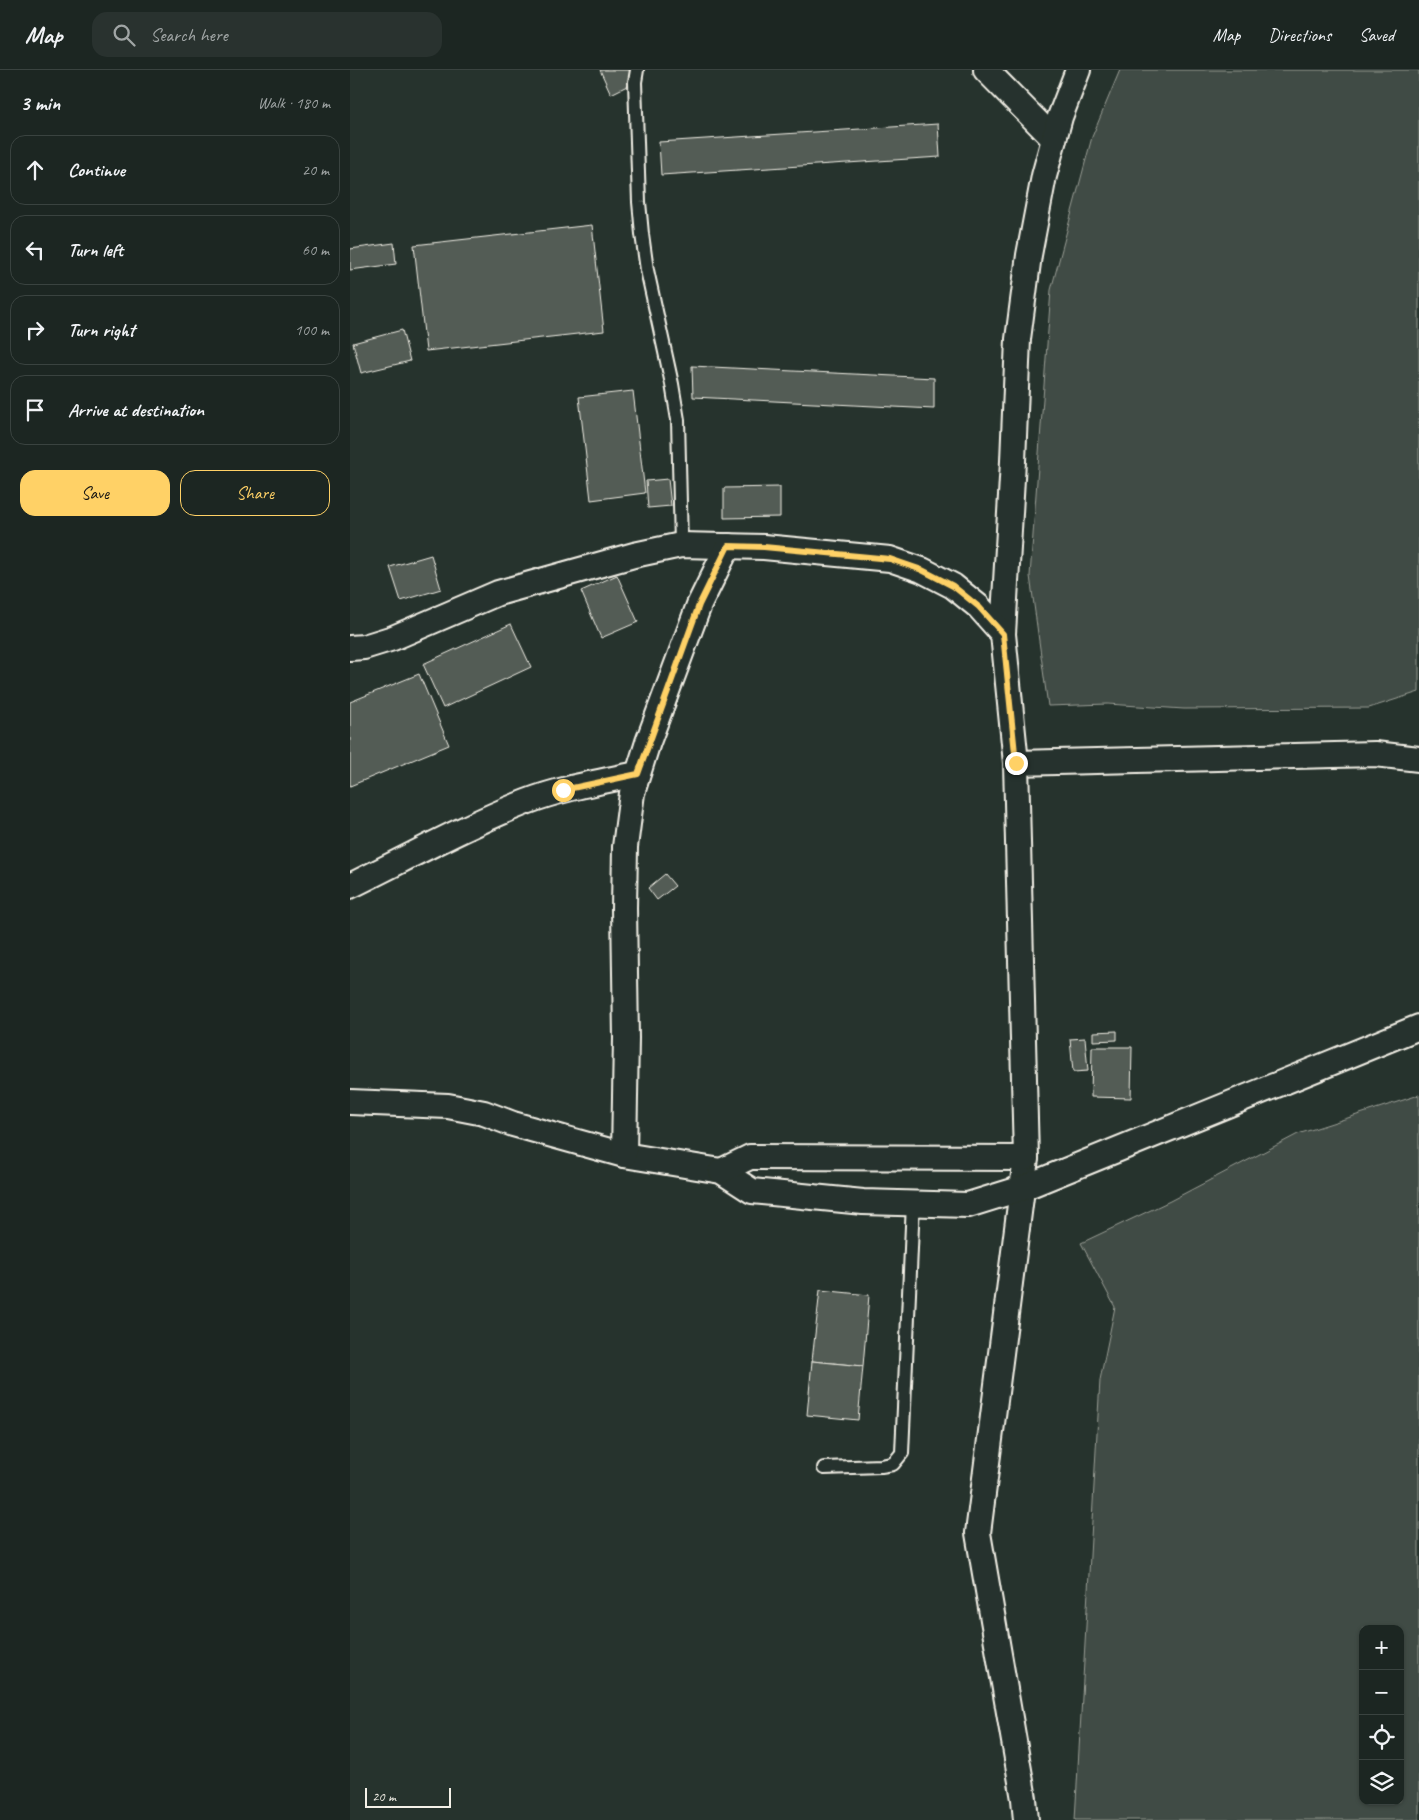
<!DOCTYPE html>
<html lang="en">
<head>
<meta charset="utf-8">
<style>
	body { margin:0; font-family:Caveat,sans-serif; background:#29322f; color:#f1f3f6 }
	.controls { position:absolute; right:15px; bottom:15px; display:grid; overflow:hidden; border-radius:10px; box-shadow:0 1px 4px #0004 }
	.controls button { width:45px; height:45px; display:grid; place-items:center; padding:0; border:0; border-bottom:1px solid #3a4340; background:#1c2622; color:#f1f3f6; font:25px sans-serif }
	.scale { position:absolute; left:15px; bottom:12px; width:86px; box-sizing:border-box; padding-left:5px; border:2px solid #f4f1e8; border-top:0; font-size:14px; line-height:18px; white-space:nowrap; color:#f4f1e8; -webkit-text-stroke:4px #26332d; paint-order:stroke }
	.stop { position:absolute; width:15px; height:15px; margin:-11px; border:4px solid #ffd166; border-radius:50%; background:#fff }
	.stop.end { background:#ffd166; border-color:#fff; box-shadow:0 1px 5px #0008 }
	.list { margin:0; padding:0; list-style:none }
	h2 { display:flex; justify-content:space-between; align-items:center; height:65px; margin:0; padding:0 20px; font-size:21px }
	h2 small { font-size:16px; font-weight:400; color:#a0a5a5 }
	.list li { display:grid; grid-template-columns:32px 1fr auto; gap:15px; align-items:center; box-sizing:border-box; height:70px; margin:0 10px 10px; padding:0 10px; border:1px solid #3a4340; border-radius:15px }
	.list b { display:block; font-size:19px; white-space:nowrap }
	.list em { font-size:16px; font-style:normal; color:#a0a5a5 }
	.actions { display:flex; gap:10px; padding:15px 20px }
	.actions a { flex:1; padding:11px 0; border:1px solid #ffd166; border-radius:15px; text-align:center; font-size:18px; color:#ffd166 }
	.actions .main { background:#ffd166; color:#111 }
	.icon { flex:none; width:28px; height:28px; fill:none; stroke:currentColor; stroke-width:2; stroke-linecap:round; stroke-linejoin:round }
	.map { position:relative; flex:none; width:1069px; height:1750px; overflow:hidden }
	header { display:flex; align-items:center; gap:30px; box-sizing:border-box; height:70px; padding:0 25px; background:#1c2622; border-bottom:1px solid #3a4340 }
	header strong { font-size:24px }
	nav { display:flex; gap:28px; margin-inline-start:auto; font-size:18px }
	.search { width:350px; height:45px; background:#29322f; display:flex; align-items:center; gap:12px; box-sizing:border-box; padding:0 18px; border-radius:15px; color:#a0a5a5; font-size:19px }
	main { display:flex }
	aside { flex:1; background:#1c2622 }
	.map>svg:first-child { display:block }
	.green { fill:#414b45; stroke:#9a9e96; fill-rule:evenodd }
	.building { fill:#525c55; stroke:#f4f1e8 }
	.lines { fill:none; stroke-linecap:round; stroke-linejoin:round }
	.lane-casing { stroke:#f4f1e8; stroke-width:16 }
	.street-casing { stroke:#f4f1e8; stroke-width:28 }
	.lane { stroke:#26332d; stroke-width:12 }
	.street { stroke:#26332d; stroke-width:24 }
	.route { stroke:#ffd166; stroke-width:6 }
</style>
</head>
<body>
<header>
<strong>Map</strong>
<div class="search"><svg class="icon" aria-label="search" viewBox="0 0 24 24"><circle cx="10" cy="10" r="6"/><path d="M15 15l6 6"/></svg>Search here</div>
<nav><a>Map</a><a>Directions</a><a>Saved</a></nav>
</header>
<main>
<aside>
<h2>3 min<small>Walk · 180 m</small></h2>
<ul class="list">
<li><svg class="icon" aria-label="ahead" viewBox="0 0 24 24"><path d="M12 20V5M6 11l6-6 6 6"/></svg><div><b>Continue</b></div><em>20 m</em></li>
<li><svg class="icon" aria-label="left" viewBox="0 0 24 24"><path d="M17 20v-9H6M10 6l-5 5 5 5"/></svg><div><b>Turn left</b></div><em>60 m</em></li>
<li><svg class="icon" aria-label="right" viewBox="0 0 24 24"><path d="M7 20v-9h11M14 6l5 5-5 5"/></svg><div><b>Turn right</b></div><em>100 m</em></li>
<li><svg class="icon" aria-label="arrive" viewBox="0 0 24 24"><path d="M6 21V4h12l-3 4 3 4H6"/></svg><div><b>Arrive at destination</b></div></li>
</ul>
<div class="actions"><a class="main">Save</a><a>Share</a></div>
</aside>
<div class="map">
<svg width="1069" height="1750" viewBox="0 0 1069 1750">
	<rect width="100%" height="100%" fill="#26332d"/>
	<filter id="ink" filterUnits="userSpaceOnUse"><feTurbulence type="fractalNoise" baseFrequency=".02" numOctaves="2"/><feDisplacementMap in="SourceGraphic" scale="10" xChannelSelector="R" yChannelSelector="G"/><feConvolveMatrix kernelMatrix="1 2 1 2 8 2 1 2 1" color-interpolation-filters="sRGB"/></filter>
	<g filter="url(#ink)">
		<!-- green -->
		<g class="green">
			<polygon points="770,0 1069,0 1069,622 1019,638 834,639 758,634 698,636 680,506 701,220 742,67"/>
			<path d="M1069,1025V1750H725L750,1310L765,1237L731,1173L820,1131L948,1064ZM1013,1559H1050V1731H1013Z"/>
		</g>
		<!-- building -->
		<g class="building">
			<polygon points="250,0 279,0 285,12 261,24"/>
			<polygon points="588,54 590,87 311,105 309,72"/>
			<polygon points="242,155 254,261 76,281 64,175"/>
			<polygon points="44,173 46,194 0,200 0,179"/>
			<polygon points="52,260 60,291 11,303 3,273"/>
			<polygon points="342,296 584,308 584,339 343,327"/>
			<polygon points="283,321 295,423 241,430 229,327"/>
			<polygon points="318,409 321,436 298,438 296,411"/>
			<polygon points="430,417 430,447 374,448 374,418"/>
			<polygon points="81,485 91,519 51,531 40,497"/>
			<polygon points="267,505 288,552 251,568 231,521"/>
			<polygon points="161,554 181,597 93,638 73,594"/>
			<polygon points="69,604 99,675 0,716 0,632"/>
			<polygon points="315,804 325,816 307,830 298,818"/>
			<polygon points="767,961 767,970 743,971 743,962"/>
			<polygon points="735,968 738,1001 723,1002 720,969"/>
			<polygon points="742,977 782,977 781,1028 741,1027"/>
			<polygon points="470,1220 519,1225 513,1296 462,1291"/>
			<polygon points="462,1291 513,1296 508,1350 457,1345"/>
		</g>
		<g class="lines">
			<defs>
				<g id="lane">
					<polyline points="287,0 285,12 289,132 292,164 297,200 322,314 328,350 331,475"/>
					<polyline points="474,1398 531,1396 543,1394 552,1383 563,1133"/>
				</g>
				<g id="street">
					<polyline points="636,0 704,69"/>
					<polyline points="653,564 663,391 668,269 679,185 694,106 710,47 728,0"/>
					<polyline points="0,578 14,577 43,568 148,523 284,485 331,475 414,477 540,489 572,500 603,516 629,537 653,564 666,693 676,1088 628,1463 674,1729 676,1750"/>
					<polyline points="666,693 1025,684 1069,689"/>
					<path d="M0,816C57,788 117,755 176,732C212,718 250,712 287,704"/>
					<polyline points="0,1032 98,1036 134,1043 163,1054 274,1085 371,1101 402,1121 513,1132 618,1135 673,1118 1069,957"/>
					<polyline points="274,1085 276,968 274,838 275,777 282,723 298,672 349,535 378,476"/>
					<polyline points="371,1101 400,1087 676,1088"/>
				</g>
			</defs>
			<!-- lane casing -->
			<use href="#lane" class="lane-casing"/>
			<!-- street casing -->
			<use href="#street" class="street-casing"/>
			<!-- lane -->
			<use href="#lane" class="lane"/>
			<!-- street -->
			<use href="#street" class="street"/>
		</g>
	</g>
	<g class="lines" filter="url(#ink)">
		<!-- route -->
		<polyline class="route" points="213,720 288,704 349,535 378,476 414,477 540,489 572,500 603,516 629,537 653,564 666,693"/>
	</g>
</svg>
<div class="controls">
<button>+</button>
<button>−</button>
<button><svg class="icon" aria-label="locate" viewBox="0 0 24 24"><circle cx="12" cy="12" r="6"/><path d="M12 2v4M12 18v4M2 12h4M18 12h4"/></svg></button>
<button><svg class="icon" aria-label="layers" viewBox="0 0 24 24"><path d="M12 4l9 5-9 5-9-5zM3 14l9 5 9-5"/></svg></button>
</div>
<div class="scale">20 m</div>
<div class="stop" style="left:213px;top:720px"></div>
<div class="stop end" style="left:666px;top:693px"></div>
</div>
</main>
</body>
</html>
